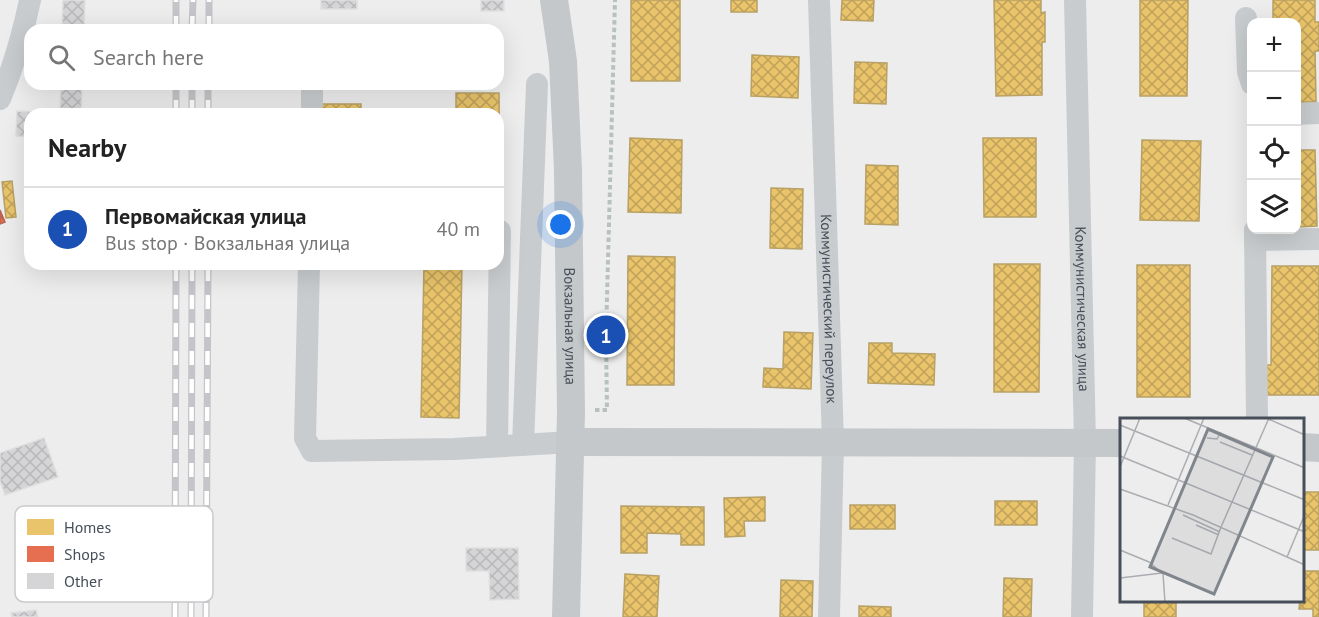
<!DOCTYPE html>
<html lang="en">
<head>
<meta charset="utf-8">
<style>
	body { margin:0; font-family:"PT Sans",sans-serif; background:#f2f2f2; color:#222 }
	.controls { position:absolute; right:18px; top:18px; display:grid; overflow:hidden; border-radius:12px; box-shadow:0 6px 24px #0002 }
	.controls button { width:54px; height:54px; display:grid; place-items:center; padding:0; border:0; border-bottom:2px solid #e0e0e0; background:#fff; color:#222; font:30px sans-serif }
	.you { position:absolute; left:561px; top:225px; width:21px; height:21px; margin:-15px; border:4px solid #fff; border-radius:50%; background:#1a73e8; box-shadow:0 0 0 9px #1a73e833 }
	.badge { display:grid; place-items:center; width:39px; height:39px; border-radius:50%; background:#0b8043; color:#fff; font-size:20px; font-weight:700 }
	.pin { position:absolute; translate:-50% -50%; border:3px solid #fff; box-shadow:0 2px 6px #0006 }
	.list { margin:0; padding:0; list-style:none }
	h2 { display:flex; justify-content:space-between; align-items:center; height:78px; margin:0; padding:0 24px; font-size:26px }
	h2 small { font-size:20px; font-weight:400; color:#767676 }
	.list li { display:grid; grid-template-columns:39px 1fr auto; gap:18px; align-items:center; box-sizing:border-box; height:84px; padding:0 24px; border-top:2px solid #e0e0e0 }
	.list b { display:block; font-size:22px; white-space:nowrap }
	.list p { margin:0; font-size:20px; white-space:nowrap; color:#767676 }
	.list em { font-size:20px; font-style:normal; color:#767676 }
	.icon { flex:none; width:33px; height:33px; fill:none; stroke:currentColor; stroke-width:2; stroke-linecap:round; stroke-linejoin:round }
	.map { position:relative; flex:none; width:1319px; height:617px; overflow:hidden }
	.search { position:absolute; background:#fff; box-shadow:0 6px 24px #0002; left:24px; top:24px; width:480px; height:66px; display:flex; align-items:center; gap:15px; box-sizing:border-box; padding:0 21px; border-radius:18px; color:#767676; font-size:22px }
	.panel { position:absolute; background:#fff; box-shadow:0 6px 24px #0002; left:24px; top:108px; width:480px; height:162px; border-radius:18px }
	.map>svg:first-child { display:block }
	.homes { fill:url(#homes-cross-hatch); stroke:#b8a165; stroke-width:1.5 }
	.shops { fill:url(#shops-cross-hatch); stroke:#b76553; stroke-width:1.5 }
	.building { fill:url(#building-cross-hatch); stroke:#dfdfe0; stroke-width:1.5 }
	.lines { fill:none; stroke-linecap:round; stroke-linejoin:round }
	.path { stroke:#b7c2bf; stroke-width:4; stroke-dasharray:4.5 3; stroke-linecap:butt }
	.minor { stroke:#c9ccce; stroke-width:22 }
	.major { stroke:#c5c8cb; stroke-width:28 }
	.rail-casing { stroke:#c4c5c8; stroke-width:7 }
	.rail { stroke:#fff; stroke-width:4.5; stroke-dasharray:14; stroke-linecap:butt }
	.labels { text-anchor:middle; stroke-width:6; stroke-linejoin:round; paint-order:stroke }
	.street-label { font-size:15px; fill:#464e59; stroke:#fff }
	.inset-road { fill:none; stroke:#abadb2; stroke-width:1.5 }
	.view { fill:#81868d; fill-opacity:0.15; stroke:#81868d; stroke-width:3 }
	.inset-edge { fill:none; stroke:#464e59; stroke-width:3 }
	.key { fill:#fff; stroke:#c8cacd; stroke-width:1.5 }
	.key-label { font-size:16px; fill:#464e59 }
</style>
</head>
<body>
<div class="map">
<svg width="1319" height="617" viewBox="0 0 1319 617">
	<defs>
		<pattern id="homes-cross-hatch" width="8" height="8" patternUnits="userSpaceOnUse" patternTransform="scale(1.5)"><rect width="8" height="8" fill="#e9c46a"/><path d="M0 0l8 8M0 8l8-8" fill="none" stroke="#bfa15a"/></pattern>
		<pattern id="shops-cross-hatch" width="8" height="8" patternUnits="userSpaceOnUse" patternTransform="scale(1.5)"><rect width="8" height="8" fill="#e76f51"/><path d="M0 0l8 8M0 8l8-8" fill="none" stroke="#bd5d46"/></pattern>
		<pattern id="building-cross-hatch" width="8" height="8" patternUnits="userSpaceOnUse" patternTransform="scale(1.5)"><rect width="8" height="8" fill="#d5d5d7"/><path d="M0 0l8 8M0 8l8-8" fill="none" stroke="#b8b8bb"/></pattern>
	</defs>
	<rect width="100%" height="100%" fill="#eeeded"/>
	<!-- homes -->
	<g class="homes">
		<rect x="631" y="0" width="49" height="81"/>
		<rect x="731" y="0" width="26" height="12"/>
		<polygon points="842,0 874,0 873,21 841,20"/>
		<polygon points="994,0 1041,0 1041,13 1045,12 1045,42 1042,42 1042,95 996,96"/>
		<polygon points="1140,0 1188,0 1187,96 1140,96"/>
		<polygon points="1273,0 1315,0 1315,22 1319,22 1319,51 1315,51 1316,102 1296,102 1296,22 1273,22"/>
		<polygon points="752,55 799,57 798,98 751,96"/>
		<polygon points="855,62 887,63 886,104 854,103"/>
		<polygon points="456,93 499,93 500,198 498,198 498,114 456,114"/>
		<rect x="321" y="104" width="40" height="10"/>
		<polygon points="630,138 682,140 681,213 628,212"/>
		<polygon points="983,138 1036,138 1036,217 984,217"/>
		<polygon points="1142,140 1201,141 1199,221 1140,220"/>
		<polygon points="1296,150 1315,150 1317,226 1296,227"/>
		<polygon points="866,165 898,166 898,225 865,224"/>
		<polygon points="12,181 16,217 6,218 2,182"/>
		<polygon points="771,188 803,189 802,249 770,248"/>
		<polygon points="628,256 675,257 674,385 627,385"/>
		<polygon points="424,264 462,264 459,418 421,417"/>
		<polygon points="994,264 1040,264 1039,392 994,392"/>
		<rect x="1137" y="265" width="53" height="132"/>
		<polygon points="1272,266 1319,266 1319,395 1265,395 1265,365 1271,365"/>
		<polygon points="784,332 813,333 811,389 763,387 764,368 783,369"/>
		<polygon points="869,343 892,343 892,353 935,354 934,385 868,383"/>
		<polygon points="1302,492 1319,492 1319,550 1304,550"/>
		<polygon points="765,497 765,521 744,521 745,536 725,537 724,498"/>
		<rect x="995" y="501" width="42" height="24"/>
		<rect x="850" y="505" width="45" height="24"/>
		<polygon points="621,506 704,507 704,545 681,545 681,534 647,533 647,553 621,553"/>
		<polygon points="1302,571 1319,571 1319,617 1313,617 1313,609 1299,609 1300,600 1302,600"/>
		<polygon points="625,574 659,576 657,617 623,617"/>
		<polygon points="1004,578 1032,579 1031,617 1003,617"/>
		<polygon points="781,580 813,581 812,617 780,617"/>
		<rect x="1144" y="600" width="32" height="17"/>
		<polygon points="859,606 891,607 891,617 859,617"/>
	</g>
	<!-- shops -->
	<polygon class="shops" points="0,210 5,222 0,224"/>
	<!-- building -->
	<g class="building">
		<polygon points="63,0 85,0 84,30 62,30"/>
		<rect x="321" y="0" width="36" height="9"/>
		<rect x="481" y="0" width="23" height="11"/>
		<polygon points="61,84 82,84 81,114 60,113"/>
		<polygon points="17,111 63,114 30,114 30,137 16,136"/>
		<polygon points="44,438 58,477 5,495 0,481 0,453"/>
		<polygon points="466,548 518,548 519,599 490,600 489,571 466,571"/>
		<polygon points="36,610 38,617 12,617 11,613"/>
	</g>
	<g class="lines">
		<!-- path -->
		<polyline class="path" points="595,410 607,410 606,335 615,0"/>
		<!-- minor -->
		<g class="minor">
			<path id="s1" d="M819,0L833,443L829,617"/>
			<path id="s2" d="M1075,0L1085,442L1082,617"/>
			<polyline points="1246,18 1248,72 1252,84"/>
			<path d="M0,99C13,68 23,34 30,0"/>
			<polyline points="312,114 312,84"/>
			<polyline points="1296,114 1319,113"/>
			<polyline points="1255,230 1257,419"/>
			<polyline points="1255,240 1319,239"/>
			<polyline points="309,264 305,438 312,451 454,449 571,442"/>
			<polyline points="523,445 537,84"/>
			<polyline points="497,446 500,231"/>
		</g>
		<!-- major -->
		<g class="major">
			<path id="s3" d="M554,0L563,61L568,170L571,412L566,617"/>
			<polyline points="571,442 1121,443"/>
			<polyline points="1302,447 1319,448"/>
		</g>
		<defs>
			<g id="rail">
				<polyline points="176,30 176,0"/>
				<polyline points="192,30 193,0"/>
				<polyline points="209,30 209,0"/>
				<polyline points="176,114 176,84"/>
				<polyline points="192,114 192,84"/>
				<polyline points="208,114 208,84"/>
				<polyline points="175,617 176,264"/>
				<polyline points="191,617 192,264"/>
				<polyline points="206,617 208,264"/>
			</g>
		</defs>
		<!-- rail casing -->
		<use href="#rail" class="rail-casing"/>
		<!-- rail -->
		<use href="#rail" class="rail"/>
	</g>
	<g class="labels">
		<!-- street labels -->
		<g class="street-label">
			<text dy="5" stroke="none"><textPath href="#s1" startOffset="309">Коммунистический переулок</textPath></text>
			<text dy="5" stroke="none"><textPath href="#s2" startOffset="309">Коммунистическая улица</textPath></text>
			<text dy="5" stroke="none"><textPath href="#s3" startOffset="327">Вокзальная улица</textPath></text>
		</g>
	</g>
	<!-- overview -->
	<g transform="translate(1120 418)">
		<rect width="184" height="184" fill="#eeeded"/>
		<path class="inset-road" d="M64,0L185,50M146,0L185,17M0,7L185,82M87,20L97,21L101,14M100,24L132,37M0,38L185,114M0,49L20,0M0,71L73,97L185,147M48,87L84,0M63,97L100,114M76,107L99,117M101,109L149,0M52,120L91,136L101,109M0,132L29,144L43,156L45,184M167,139L185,96M0,160L42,155"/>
		<path class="view" d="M88,11L153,39L94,176L30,149Z"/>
		<rect width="184" height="184" class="inset-edge"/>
	</g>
	<!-- legend -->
	<rect x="15" y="506" width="198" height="96" rx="9" class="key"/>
	<rect x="27" y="519" width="27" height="16" fill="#e9c46a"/>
	<rect x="27" y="546" width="27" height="16" fill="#e76f51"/>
	<rect x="27" y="573" width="27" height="16" fill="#d5d5d7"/>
	<g class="key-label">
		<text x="64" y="533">Homes</text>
		<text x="64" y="560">Shops</text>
		<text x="64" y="587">Other</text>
	</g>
</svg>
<div class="controls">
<button>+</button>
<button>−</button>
<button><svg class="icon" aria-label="locate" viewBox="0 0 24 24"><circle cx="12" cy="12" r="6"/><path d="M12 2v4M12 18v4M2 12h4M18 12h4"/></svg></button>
<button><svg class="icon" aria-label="layers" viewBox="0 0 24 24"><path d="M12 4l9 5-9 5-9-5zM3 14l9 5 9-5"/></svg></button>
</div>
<div class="you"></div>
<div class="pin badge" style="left:606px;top:335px;background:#1a4fb4">1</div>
<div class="search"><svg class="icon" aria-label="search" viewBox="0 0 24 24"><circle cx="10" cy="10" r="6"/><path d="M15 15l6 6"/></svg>Search here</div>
<section class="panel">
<h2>Nearby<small></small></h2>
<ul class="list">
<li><span class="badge" style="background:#1a4fb4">1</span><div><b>Первомайская улица</b><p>Bus stop · Вокзальная улица</p></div><em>40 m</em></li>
</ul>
</section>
</div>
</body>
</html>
